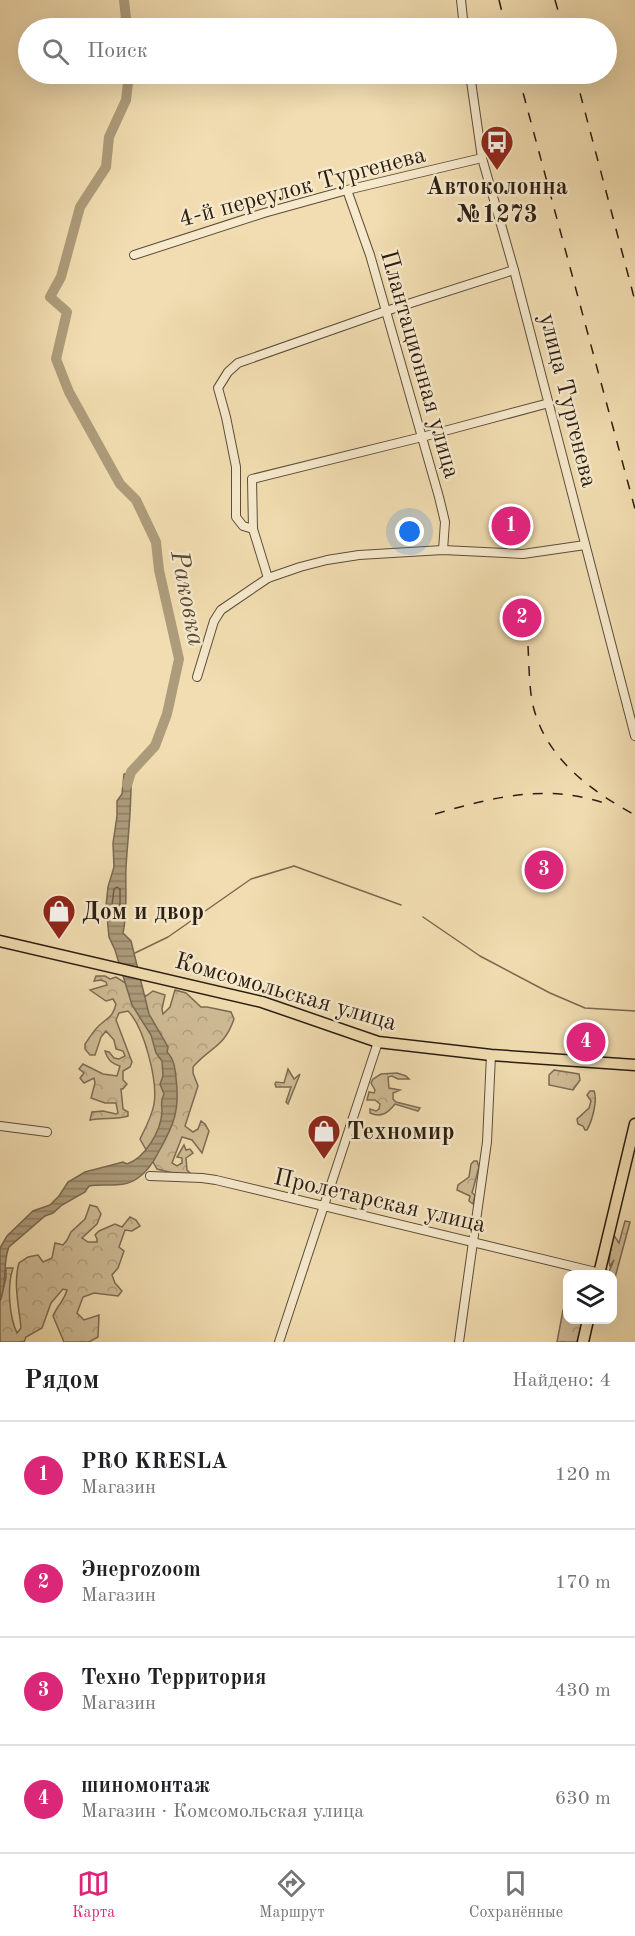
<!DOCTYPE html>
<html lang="ru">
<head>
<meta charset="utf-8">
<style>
	body { margin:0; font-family:"Old Standard TT",serif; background:#f6f6f6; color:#202124 }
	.controls { position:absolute; right:18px; bottom:18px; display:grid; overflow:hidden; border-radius:12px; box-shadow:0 6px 24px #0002 }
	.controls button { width:54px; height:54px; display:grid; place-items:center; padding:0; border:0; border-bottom:2px solid #e0e0e0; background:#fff; color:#202124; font:30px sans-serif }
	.you { position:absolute; left:410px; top:532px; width:21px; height:21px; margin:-15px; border:4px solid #fff; border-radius:50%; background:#1a73e8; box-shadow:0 0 0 9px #1a73e833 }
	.badge { display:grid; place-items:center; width:39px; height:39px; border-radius:50%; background:#db2777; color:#fff; font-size:20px; font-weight:700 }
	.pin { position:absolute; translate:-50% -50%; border:3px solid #fff; box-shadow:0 2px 6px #0006 }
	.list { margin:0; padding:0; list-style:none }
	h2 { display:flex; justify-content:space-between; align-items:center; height:78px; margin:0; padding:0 24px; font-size:26px }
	h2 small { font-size:20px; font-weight:400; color:#757577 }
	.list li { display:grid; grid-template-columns:39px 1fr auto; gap:18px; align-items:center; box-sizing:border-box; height:108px; padding:0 24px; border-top:2px solid #e0e0e0 }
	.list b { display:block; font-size:22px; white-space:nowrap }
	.list p { margin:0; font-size:20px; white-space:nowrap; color:#757577 }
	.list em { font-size:20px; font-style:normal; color:#757577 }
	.icon { flex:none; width:33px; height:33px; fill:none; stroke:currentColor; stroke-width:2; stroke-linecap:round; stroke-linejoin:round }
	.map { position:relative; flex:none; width:635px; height:1342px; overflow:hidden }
	.search { position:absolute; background:#fff; box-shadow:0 6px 24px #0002; left:18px; right:18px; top:18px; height:66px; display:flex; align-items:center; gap:15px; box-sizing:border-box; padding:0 21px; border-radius:33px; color:#757577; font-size:22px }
	.sheet { height:510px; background:#fff }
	nav { display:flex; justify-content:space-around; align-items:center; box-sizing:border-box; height:84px; border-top:2px solid #e0e0e0; background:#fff; font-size:16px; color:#757577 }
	nav a { display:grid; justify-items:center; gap:3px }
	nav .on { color:#db2777 }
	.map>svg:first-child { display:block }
	.forest { fill:url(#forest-crowns); stroke:#7c6c54; stroke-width:1.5 }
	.water { fill:url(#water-rules); stroke:#796951; stroke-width:1.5 }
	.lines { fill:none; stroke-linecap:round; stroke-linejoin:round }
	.shore { stroke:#6c5c47; stroke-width:1.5 }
	.stream { stroke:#796951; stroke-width:1.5 }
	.river { stroke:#ad9c7b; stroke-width:10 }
	.minor-casing { stroke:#5c4d3a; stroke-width:10 }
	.major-casing { stroke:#2a1d13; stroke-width:13 }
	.minor { stroke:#f6e9cc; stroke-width:8 }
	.major { stroke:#f1ddb1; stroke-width:10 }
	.rail { stroke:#2a1d13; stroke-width:1.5; stroke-dasharray:10 10; stroke-linecap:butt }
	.labels { text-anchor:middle; stroke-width:5; stroke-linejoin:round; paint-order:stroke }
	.street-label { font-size:24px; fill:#2a1d13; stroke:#f6e9cc }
	.poi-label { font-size:24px; font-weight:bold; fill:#2a1d13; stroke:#f6e9cc; text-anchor:start }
	.water-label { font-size:26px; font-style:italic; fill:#584937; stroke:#f6e9cc }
</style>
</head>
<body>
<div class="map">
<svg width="635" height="1342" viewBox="0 0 635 1342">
	<defs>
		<pattern id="forest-crowns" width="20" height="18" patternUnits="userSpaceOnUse" patternTransform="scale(1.5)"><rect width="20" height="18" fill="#cfbc96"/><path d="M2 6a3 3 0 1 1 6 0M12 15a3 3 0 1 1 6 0" fill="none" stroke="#b2a180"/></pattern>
		<pattern id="water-rules" width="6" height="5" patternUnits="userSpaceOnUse" patternTransform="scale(1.5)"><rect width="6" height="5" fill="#ad9c7b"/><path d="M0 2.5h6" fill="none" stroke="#8d7f64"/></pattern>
	</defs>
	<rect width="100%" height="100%" fill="#f1ddb1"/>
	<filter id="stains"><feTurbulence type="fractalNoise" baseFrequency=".00333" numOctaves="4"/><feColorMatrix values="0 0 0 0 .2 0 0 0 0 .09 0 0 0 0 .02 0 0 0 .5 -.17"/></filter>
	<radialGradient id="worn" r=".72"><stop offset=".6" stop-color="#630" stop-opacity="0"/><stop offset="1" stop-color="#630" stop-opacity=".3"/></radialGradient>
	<!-- forest -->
	<g class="forest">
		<path d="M96,976H105L110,979L116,977L146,996L153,991L165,995L162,1009L163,1014L170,1007L175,990L186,993L201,1007H207L231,1012L234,1019C224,1048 211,1046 193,1067V1073L198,1086L185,1126L193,1132L198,1129L201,1121L205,1124L209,1131L202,1153L192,1140L182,1137L172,1163L177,1166L182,1163V1158L177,1157L184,1145L186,1150L190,1149L193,1153L186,1158L187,1170L191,1174H177L157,1169L140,1139C146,1127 152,1116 154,1104C158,1081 144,1027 128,1011L119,1013L116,1020L132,1062L130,1067L123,1071V1080L127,1084L123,1089H121L123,1109L128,1112V1116C116,1120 103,1117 90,1120L92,1112L103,1111L116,1114L118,1113L116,1103H105L91,1098L95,1083L94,1078L84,1083L80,1078L84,1073L79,1069L83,1064L103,1074L117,1076L120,1066C111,1063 108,1060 105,1051L109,1052L114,1058L119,1059L125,1056L123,1051L116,1049L114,1040L106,1031L101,1037L95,1055H90L85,1049V1044C90,1037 95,1028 102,1023C110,1016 113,1016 116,1004L113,999L106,1001L90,990L107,985L106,982L101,980L94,981Z"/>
		<polygon points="288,1069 294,1079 300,1074 288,1104 286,1102 291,1087 276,1087 275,1084 276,1082 284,1083"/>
		<polygon points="554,1070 579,1074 580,1080 573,1090 549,1085 549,1075"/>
		<path d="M397,1073L406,1076L409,1079H398L392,1076L388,1077L389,1088L400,1090L393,1093V1099L396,1102L420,1108L418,1111L395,1104C388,1113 381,1118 370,1113V1109L376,1111L379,1109L380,1104L375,1100H367L369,1092L374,1093L375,1090L371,1083L373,1079L381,1074Z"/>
		<path d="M590,1091H594C598,1100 592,1121 587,1130H585L583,1126L578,1124L577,1119L589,1108L591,1101L587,1095Z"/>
		<polygon points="474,1161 477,1161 479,1167 472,1193 475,1195 473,1204 469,1201 470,1196 457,1190 458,1185 469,1177 471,1164"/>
		<path d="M90,1205L97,1207L101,1214L97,1224L82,1238L88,1242H97V1239L95,1235L99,1231L115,1224L122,1227L130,1217L136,1220L140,1226L132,1231L125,1230L119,1247L124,1251L118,1268L112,1275L115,1283L122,1291L118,1296L94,1293L83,1297L77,1313L84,1320L99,1315L98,1337L89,1342H64L53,1316C57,1306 64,1301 67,1290L63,1289L51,1303L42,1328L26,1337L24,1342H0V1301L6,1278V1268H13C7,1286 9,1316 17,1333L21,1328C19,1307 13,1283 19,1263L28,1257L38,1255L43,1262L52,1258L55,1243L63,1245L67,1240L71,1232L85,1219Z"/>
		<polygon points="625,1221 630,1222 613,1285 612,1274 605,1274 605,1271 607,1270 608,1274 614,1260 610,1266 609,1262 613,1234 619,1243"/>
		<polygon points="567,1309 568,1320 583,1320 577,1342 557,1342 563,1310"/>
	</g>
	<!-- water -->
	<path class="water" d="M131,772C132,806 128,834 126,867C125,890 128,911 123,933L131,941L149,1014L168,1047L167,1052C174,1059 175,1068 176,1078C180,1110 174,1125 158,1153C153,1163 148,1171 138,1178C123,1189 106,1183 89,1186L85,1192L62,1205L53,1213L45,1216L9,1247C2,1263 8,1283 0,1301V1248L7,1236L33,1211L50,1205L59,1196L68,1182L85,1172L123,1162L127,1164C145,1158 161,1131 162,1112C162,1105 160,1101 164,1094L160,1084L163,1076L162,1061L156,1053L151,1035L132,1005L115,950L109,937L106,906L108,887L114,867L113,843L117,816V801L122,794L124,774Z"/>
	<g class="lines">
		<!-- shore -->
		<polygon class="shore" points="117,887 120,889 120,917 117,919 115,917 112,905 114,889"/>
		<!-- stream -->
		<g class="stream">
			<polyline points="423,917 480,956 550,993 585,1008 635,1011"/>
			<polyline points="135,953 168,937 251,879 294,866 401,905"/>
		</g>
		<!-- river -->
		<g class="river">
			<polyline points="124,0 127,28"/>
			<polyline points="127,785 131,772 155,746 167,714 179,659 159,570 156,542 136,500 120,484 69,392 56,359 67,312 50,297 61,277 80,207 106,167 109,137 126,100 129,74"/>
		</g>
		<defs>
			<g id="minor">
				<polyline points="461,0 464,28"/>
				<polyline points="470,74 482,158 514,270 635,736"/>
				<polyline points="347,190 370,255 439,497 445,522 443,550"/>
				<polyline points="134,255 264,213 347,190 482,158"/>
				<polyline points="253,529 252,479 422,437 549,403"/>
				<polyline points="268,578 253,529 243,526 236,517 236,467 226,417 218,388 228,372 238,363 386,311 514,270"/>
				<polyline points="197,677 214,621 221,610 268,578 300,567 327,560 359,555 443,550 523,554 585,545"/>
				<polyline points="0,1126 47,1132"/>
				<polyline points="150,1176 202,1178 216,1180 600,1273"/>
				<polyline points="279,1342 378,1042"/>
				<polyline points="459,1342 487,1142 491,1055"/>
			</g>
			<g id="major">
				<polyline points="0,941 262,1002 378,1042 491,1055 635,1065"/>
				<polyline points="599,1274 635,1124"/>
				<polyline points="583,1342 588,1320"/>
			</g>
		</defs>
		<!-- minor casing -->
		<use href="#minor" class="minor-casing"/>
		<!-- major casing -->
		<use href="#major" class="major-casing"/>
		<!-- minor -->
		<use href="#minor" class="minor"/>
		<!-- major -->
		<use href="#major" class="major"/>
		<!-- rail -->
		<g class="rail">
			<polyline points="499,0 506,28"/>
			<polyline points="555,0 563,28"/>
			<polyline points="518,74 635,509"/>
			<polyline points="575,74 635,301"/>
			<path d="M528,646C529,664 529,683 532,701C543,756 589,790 635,815"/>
			<path d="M435,814C495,797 546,783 607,804"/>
		</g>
	</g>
	<!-- icons -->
	<defs>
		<symbol id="bus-pin" viewBox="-11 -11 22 30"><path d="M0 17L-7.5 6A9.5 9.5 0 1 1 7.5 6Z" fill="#8f2418" stroke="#f6e9cc"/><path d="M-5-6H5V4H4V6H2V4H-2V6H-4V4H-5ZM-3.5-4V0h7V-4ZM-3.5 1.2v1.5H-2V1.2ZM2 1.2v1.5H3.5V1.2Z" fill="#fff"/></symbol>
		<symbol id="shop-pin" viewBox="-11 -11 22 30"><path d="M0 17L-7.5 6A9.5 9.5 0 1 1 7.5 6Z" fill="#8f2418" stroke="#f6e9cc"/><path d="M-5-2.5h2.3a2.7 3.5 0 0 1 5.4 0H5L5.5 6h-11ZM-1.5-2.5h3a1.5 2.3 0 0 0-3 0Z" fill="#fff"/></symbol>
	</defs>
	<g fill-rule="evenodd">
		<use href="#bus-pin" x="478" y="123" width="38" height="52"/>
		<use href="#shop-pin" x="40" y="892" width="38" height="52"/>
		<use href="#shop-pin" x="305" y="1112" width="38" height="52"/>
	</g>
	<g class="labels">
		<!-- street labels -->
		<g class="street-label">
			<text transform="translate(302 186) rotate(-15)" y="8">4-й переулок Тургенева</text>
			<text transform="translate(421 364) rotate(74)" y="8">Плантационная улица</text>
			<text transform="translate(569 400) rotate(76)" y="8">улица Тургенева</text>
			<text transform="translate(286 991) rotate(16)" y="8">Комсомольская улица</text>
			<text transform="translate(380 1200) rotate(13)" y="8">Пролетарская улица</text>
		</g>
		<!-- poi labels -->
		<g class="poi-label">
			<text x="497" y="194" text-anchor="middle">Автоколонна<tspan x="497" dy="28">№1273</tspan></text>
			<text x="82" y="919">Дом и двор</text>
			<text x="347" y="1139">Техномир</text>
		</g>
		<!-- water labels -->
		<g class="water-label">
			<text transform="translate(189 598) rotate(79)" y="9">Раковка</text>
		</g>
	</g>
	<rect width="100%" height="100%" filter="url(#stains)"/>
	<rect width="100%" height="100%" fill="url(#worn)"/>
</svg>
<div class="controls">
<button><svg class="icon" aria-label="layers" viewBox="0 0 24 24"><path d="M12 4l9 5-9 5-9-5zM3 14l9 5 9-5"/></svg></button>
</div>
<div class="you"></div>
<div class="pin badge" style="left:511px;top:526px">1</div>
<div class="pin badge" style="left:522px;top:618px">2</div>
<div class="pin badge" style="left:544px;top:870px">3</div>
<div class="pin badge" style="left:586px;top:1042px">4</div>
<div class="search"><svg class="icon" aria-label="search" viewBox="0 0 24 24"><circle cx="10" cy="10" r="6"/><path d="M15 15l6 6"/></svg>Поиск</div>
</div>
<section class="sheet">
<h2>Рядом<small>Найдено: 4</small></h2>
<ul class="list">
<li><span class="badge">1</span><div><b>PRO KRESLA</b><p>Магазин</p></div><em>120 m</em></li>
<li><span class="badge">2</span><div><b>Энергоzoom</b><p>Магазин</p></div><em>170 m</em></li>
<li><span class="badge">3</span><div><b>Техно Территория</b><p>Магазин</p></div><em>430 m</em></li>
<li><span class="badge">4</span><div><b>шиномонтаж</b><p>Магазин · Комсомольская улица</p></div><em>630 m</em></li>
</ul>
</section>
<nav>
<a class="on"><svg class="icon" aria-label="map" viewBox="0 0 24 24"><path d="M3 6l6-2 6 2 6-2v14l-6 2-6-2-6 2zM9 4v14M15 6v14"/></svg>Карта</a>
<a><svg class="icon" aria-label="directions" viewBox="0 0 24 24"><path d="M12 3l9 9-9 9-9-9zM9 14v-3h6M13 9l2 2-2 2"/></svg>Маршрут</a>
<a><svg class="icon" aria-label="saved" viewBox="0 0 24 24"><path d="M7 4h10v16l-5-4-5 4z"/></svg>Сохранённые</a>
</nav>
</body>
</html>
